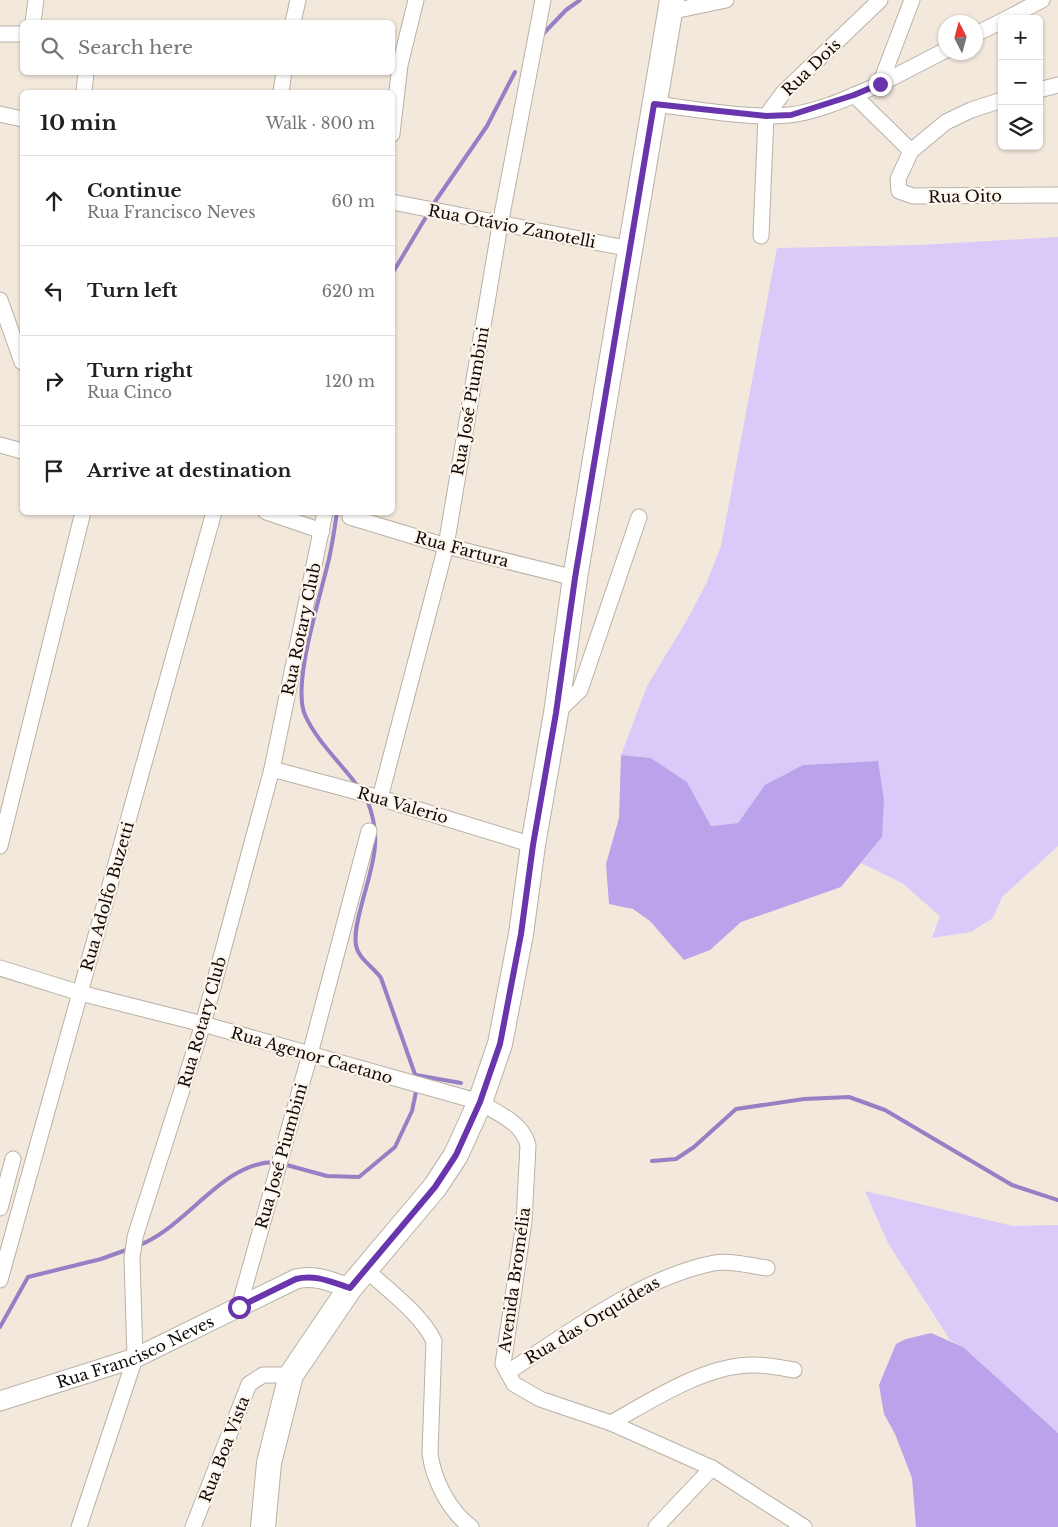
<!DOCTYPE html>
<html lang="en">
<head>
<meta charset="utf-8">
<style>
	body { margin:0; font-family:"Libre Baskerville",serif; background:#f6f6f6; color:#202124 }
	.controls { position:absolute; right:15px; top:15px; display:grid; overflow:hidden; border-radius:8px; box-shadow:0 1px 4px #0004 }
	.controls button { width:45px; height:45px; display:grid; place-items:center; padding:0; border:0; border-bottom:1px solid #e0e0e0; background:#fff; color:#202124; font:25px sans-serif }
	.compass { position:absolute; left:938px; top:15px; width:45px; height:45px; border-radius:50%; background:#fff; box-shadow:0 1px 4px #0004; rotate:354deg }
	.stop { position:absolute; width:15px; height:15px; margin:-11px; border:4px solid #6935ac; border-radius:50%; background:#fff }
	.stop.end { background:#6935ac; border-color:#fff; box-shadow:0 1px 5px #0008 }
	.list { margin:0; padding:0; list-style:none }
	h2 { display:flex; justify-content:space-between; align-items:center; height:65px; margin:0; padding:0 20px; font-size:21px }
	h2 small { font-size:16px; font-weight:400; color:#757577 }
	.list li { display:grid; grid-template-columns:32px 1fr auto; gap:15px; align-items:center; box-sizing:border-box; height:90px; padding:0 20px; border-top:1px solid #e0e0e0 }
	.list b { display:block; font-size:19px; white-space:nowrap }
	.list p { margin:0; font-size:16px; white-space:nowrap; color:#757577 }
	.list em { font-size:16px; font-style:normal; color:#757577 }
	.icon { flex:none; width:28px; height:28px; fill:none; stroke:currentColor; stroke-width:2; stroke-linecap:round; stroke-linejoin:round }
	.map { position:relative; flex:none; width:1058px; height:1527px; overflow:hidden }
	.search { position:absolute; background:#fff; box-shadow:0 1px 4px #0004; left:20px; top:20px; width:375px; height:55px; display:flex; align-items:center; gap:12px; box-sizing:border-box; padding:0 18px; border-radius:8px; color:#757577; font-size:19px }
	.panel { position:absolute; background:#fff; box-shadow:0 1px 4px #0004; left:20px; top:90px; width:375px; height:425px; border-radius:8px }
	.map>svg:first-child { display:block }
	.green { fill:#d9cafa }
	.forest { fill:#baa3ea }
	.lines { fill:none; stroke-linecap:round; stroke-linejoin:round }
	.stream { stroke:#967fc4; stroke-width:4 }
	.minor-casing { stroke:#bab1a5; stroke-width:17 }
	.tertiary-casing { stroke:#bab1a5; stroke-width:21 }
	.primary-casing { stroke:#bab1a5; stroke-width:26 }
	.minor { stroke:#fff; stroke-width:15 }
	.tertiary { stroke:#fff; stroke-width:19 }
	.primary { stroke:#fff; stroke-width:24 }
	.route { stroke:#6935ac; stroke-width:6 }
	.labels { text-anchor:middle; stroke-width:4.5; stroke-linejoin:round; paint-order:stroke }
	.street-label { font-size:16px; fill:#0e0b07; stroke:#fef6ec }
</style>
</head>
<body>
<div class="map">
<svg width="1058" height="1527" viewBox="0 0 1058 1527">
	<rect width="100%" height="100%" fill="#f2e8dc"/>
	<!-- green -->
	<g class="green">
		<polygon points="1058,237 1058,846 1002,897 993,918 971,932 932,938 940,916 902,883 861,863 882,837 878,761 803,765 766,785 738,823 711,826 687,782 651,758 621,755 647,686 687,620 706,584 721,546 777,248 920,245"/>
		<polygon points="865,1191 1013,1226 1058,1225 1058,1433 963,1347 950,1340 888,1243"/>
	</g>
	<!-- forest -->
	<g class="forest">
		<polygon points="621,755 651,758 687,782 711,826 738,823 765,785 803,765 878,761 884,800 882,837 841,887 741,922 710,950 684,960 650,921 633,909 609,904 606,864 619,818"/>
		<polygon points="931,1333 963,1347 1058,1433 1058,1527 916,1527 912,1478 895,1434 884,1414 879,1385 896,1344 906,1339"/>
	</g>
	<g class="lines">
		<!-- stream -->
		<g class="stream">
			<polyline points="543,34 566,10 580,0"/>
			<polyline points="432,206 487,126 515,72"/>
			<polyline points="392,274 429,212"/>
			<path d="M337,512C335,526 333,540 330,554C323,589 291,683 305,715C317,742 342,764 359,788"/>
			<path d="M367,800C384,841 371,867 361,907C358,919 354,933 356,945C358,959 374,967 381,978L417,1080"/>
			<polyline points="416,1075 461,1083"/>
			<polyline points="652,1161 676,1159 694,1147 736,1109 804,1099 849,1097 885,1110 1012,1185 1058,1200"/>
			<polyline points="283,1164 327,1176 359,1177 395,1147 412,1111 417,1087"/>
			<path d="M137,1246C187,1228 222,1161 276,1162"/>
			<polyline points="0,1327 28,1277 101,1259 129,1249"/>
		</g>
		<defs>
			<g id="minor">
				<polyline points="669,12 726,0"/>
				<polyline points="1006,19 1042,0"/>
				<polyline points="33,22 36,0"/>
				<polyline points="293,22 298,0"/>
				<polyline points="0,34 22,34"/>
				<polyline points="976,34 1002,21"/>
				<polyline points="880,84 946,50"/>
				<polyline points="1039,90 1058,85"/>
				<polyline points="84,92 86,72"/>
				<polyline points="281,92 284,72"/>
				<polyline points="854,95 911,151"/>
				<polyline points="1002,100 971,110 946,122 911,151 898,179 899,191 913,196 1058,195"/>
				<path d="M654,104C698,109 745,119 789,115C819,112 852,96 880,84L912,0"/>
				<polyline points="0,114 22,119"/>
				<polyline points="392,134 400,65 416,0"/>
				<polyline points="392,202 631,249"/>
				<polyline points="761,236 766,116 783,93 880,0"/>
				<polyline points="0,300 22,362"/>
				<polyline points="0,445 22,451"/>
				<polyline points="266,512 322,531"/>
				<polyline points="350,517 446,546 575,578"/>
				<polyline points="556,713 580,690 639,517"/>
				<polyline points="272,769 380,798 533,845"/>
				<polyline points="380,798 446,546 500,225 543,0"/>
				<polyline points="0,846 83,512"/>
				<path d="M0,968L80,993L203,1024L480,1102C498,1114 522,1122 528,1145L524,1222L503,1364L514,1384L540,1399L611,1423L712,1468L656,1527"/>
				<polyline points="0,1208 13,1159"/>
				<path d="M365,1269C387,1289 422,1315 434,1341L430,1453C433,1479 449,1511 471,1527"/>
				<polyline points="0,1280 214,512"/>
				<polyline points="239,1307 310,1054 369,831"/>
				<path d="M508,1372C569,1333 642,1277 714,1263C730,1260 751,1266 767,1268"/>
				<path d="M611,1423C652,1400 708,1363 756,1365C769,1365 782,1368 794,1370"/>
				<polyline points="712,1468 804,1527"/>
				<polyline points="79,1527 135,1358 132,1258 135,1237 203,1024 272,769 325,512"/>
				<polyline points="193,1527 249,1384 263,1375 291,1375"/>
			</g>
			<g id="tertiary">
				<path id="s1" d="M0,1401L135,1358L296,1279C315,1274 331,1282 350,1288"/>
			</g>
			<polyline id="primary" points="263,1527 269,1463 291,1375 350,1288 435,1187 456,1155 480,1102 500,1044 521,934 533,845 556,713 575,578 672,0"/>
		</defs>
		<!-- minor casing -->
		<use href="#minor" class="minor-casing"/>
		<!-- tertiary casing -->
		<use href="#tertiary" class="tertiary-casing"/>
		<!-- primary casing -->
		<use href="#primary" class="primary-casing"/>
		<!-- minor -->
		<use href="#minor" class="minor"/>
		<!-- tertiary -->
		<use href="#tertiary" class="tertiary"/>
		<!-- primary -->
		<use href="#primary" class="primary"/>
	</g>
	<g class="lines">
		<!-- route -->
		<path class="route" d="M239,1307L296,1279C315,1274 331,1282 350,1288L435,1187L456,1155L480,1102L500,1044L521,934L533,845L556,713L575,578L654,104L766,116L791,115L854,95L880,84"/>
	</g>
	<g class="labels">
		<!-- street labels -->
		<g class="street-label">
			<text transform="translate(811 67) rotate(-44)" y="6">Rua Dois</text>
			<text transform="translate(965 196) rotate(-1)" y="6">Rua Oito</text>
			<text transform="translate(512 226) rotate(11)" y="6">Rua Otávio Zanotelli</text>
			<text transform="translate(470 401) rotate(-80)" y="6">Rua José Piumbini</text>
			<text transform="translate(462 549) rotate(15)" y="6">Rua Fartura</text>
			<text transform="translate(301 629) rotate(-78)" y="6">Rua Rotary Club</text>
			<text transform="translate(403 805) rotate(16)" y="6">Rua Valerio</text>
			<text transform="translate(107 896) rotate(-74)" y="6">Rua Adolfo Buzetti</text>
			<text transform="translate(202 1022) rotate(-74)" y="6">Rua Rotary Club</text>
			<text transform="translate(312 1055) rotate(16)" y="6">Rua Agenor Caetano</text>
			<text transform="translate(281 1156) rotate(-74)" y="6">Rua José Piumbini</text>
			<text transform="translate(514 1280) rotate(-82)" y="6">Avenida Bromélia</text>
			<text transform="translate(592 1320) rotate(-31)" y="6">Rua das Orquídeas</text>
			<text dy="6" stroke="none"><textPath href="#s1" startOffset="144">Rua Francisco Neves</textPath></text>
			<text transform="translate(224 1449) rotate(-69)" y="6">Rua Boa Vista</text>
		</g>
	</g>
</svg>
<div class="controls">
<button>+</button>
<button>−</button>
<button><svg class="icon" aria-label="layers" viewBox="0 0 24 24"><path d="M12 4l9 5-9 5-9-5zM3 14l9 5 9-5"/></svg></button>
</div>
<svg class="compass" viewBox="-18 -18 36 36"><path d="M0-13l5 13h-10z" fill="#e53935"/><path d="M0 13l5-13h-10z" fill="#757577"/></svg>
<div class="stop" style="left:239px;top:1307px"></div>
<div class="stop end" style="left:880px;top:84px"></div>
<div class="search"><svg class="icon" aria-label="search" viewBox="0 0 24 24"><circle cx="10" cy="10" r="6"/><path d="M15 15l6 6"/></svg>Search here</div>
<section class="panel">
<h2>10 min<small>Walk · 800 m</small></h2>
<ul class="list">
<li><svg class="icon" aria-label="ahead" viewBox="0 0 24 24"><path d="M12 20V5M6 11l6-6 6 6"/></svg><div><b>Continue</b><p>Rua Francisco Neves</p></div><em>60 m</em></li>
<li><svg class="icon" aria-label="left" viewBox="0 0 24 24"><path d="M17 20v-9H6M10 6l-5 5 5 5"/></svg><div><b>Turn left</b></div><em>620 m</em></li>
<li><svg class="icon" aria-label="right" viewBox="0 0 24 24"><path d="M7 20v-9h11M14 6l5 5-5 5"/></svg><div><b>Turn right</b><p>Rua Cinco</p></div><em>120 m</em></li>
<li><svg class="icon" aria-label="arrive" viewBox="0 0 24 24"><path d="M6 21V4h12l-3 4 3 4H6"/></svg><div><b>Arrive at destination</b></div></li>
</ul>
</section>
</div>
</body>
</html>
